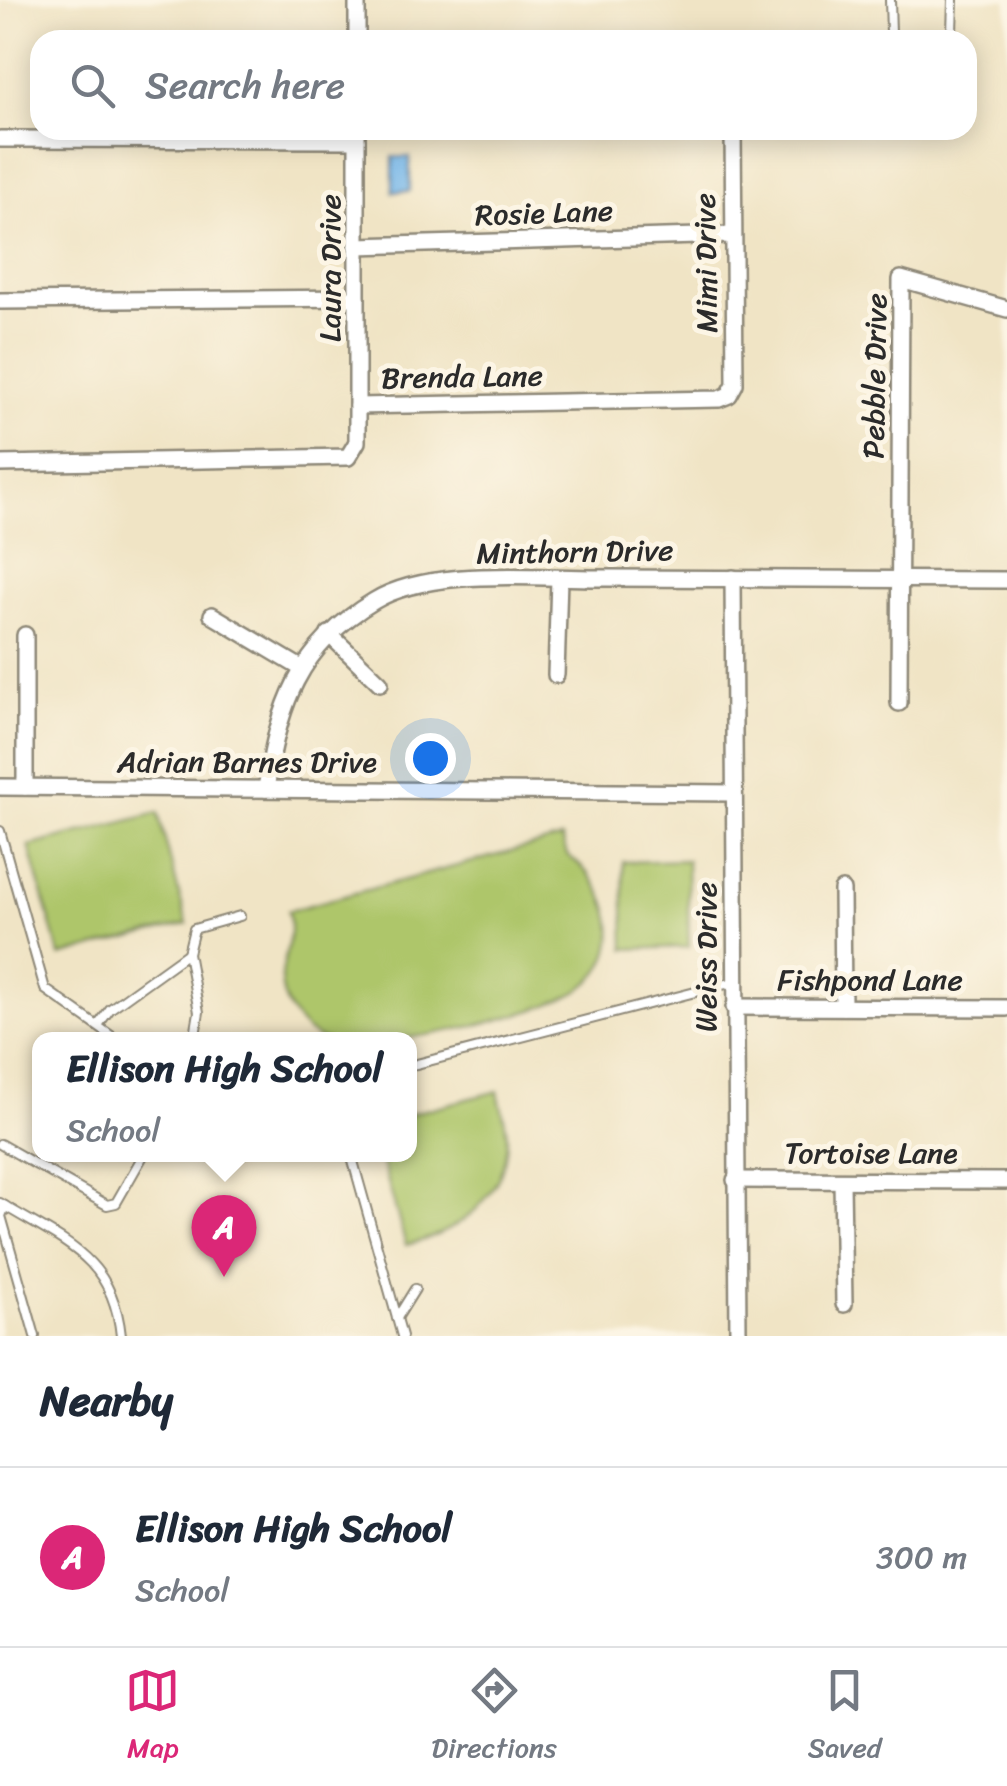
<!DOCTYPE html>
<html lang="en">
<head>
<meta charset="utf-8">
<style>
	body { margin:0; font-family:Sriracha,sans-serif; background:#f2f2f3; color:#1f2937 }
	.you { position:absolute; left:430px; top:758px; width:35px; height:35px; margin:-25px; border:8px solid #fff; border-radius:50%; background:#1a73e8; box-shadow:0 0 0 15px #1a73e833 }
	.badge { display:grid; place-items:center; width:65px; height:65px; border-radius:50%; background:#db2777; color:#fff; font-size:32px; font-weight:700 }
	.pin { position:absolute; translate:-50% -82px; filter:drop-shadow(0 2px 5px #0008) }
	.pin::after { content:''; position:absolute; top:52px; width:35px; height:30px; background:inherit; clip-path:polygon(0 0,100% 0,50% 100%) }
	.popup { position:absolute; left:32px; top:1032px; width:385px; height:130px; box-sizing:border-box; display:grid; place-content:center; border-radius:20px; background:#fff; filter:drop-shadow(0 2px 8px #0005); font-size:32px; white-space:nowrap; color:#747a83 }
	.popup b { font-size:38px; color:#1f2937 }
	.popup::after { content:''; position:absolute; left:50%; top:100%; margin-left:-20px; border:20px solid transparent; border-top-color:#fff }
	.list { margin:0; padding:0; list-style:none }
	h2 { display:flex; justify-content:space-between; align-items:center; height:130px; margin:0; padding:0 40px; font-size:42px }
	h2 small { font-size:32px; font-weight:400; color:#747a83 }
	.list li { display:grid; grid-template-columns:65px 1fr auto; gap:30px; align-items:center; box-sizing:border-box; height:180px; padding:0 40px; border-top:2px solid #e0e1e3 }
	.list b { display:block; font-size:38px; white-space:nowrap }
	.list p { margin:0; font-size:32px; white-space:nowrap; color:#747a83 }
	.list em { font-size:32px; font-style:normal; color:#747a83 }
	.icon { flex:none; width:55px; height:55px; fill:none; stroke:currentColor; stroke-width:2; stroke-linecap:round; stroke-linejoin:round }
	.map { position:relative; flex:none; width:1007px; height:1336px; overflow:hidden }
	.search { position:absolute; background:#fff; box-shadow:0 5px 25px #0003; left:30px; right:30px; top:30px; height:110px; display:flex; align-items:center; gap:25px; box-sizing:border-box; padding:0 35px; border-radius:30px; color:#747a83; font-size:38px }
	.sheet { height:310px; background:#fff }
	nav { display:flex; justify-content:space-around; align-items:center; box-sizing:border-box; height:140px; border-top:2px solid #e0e1e3; background:#fff; font-size:28px; color:#747a83 }
	nav a { display:grid; justify-items:center; gap:5px }
	nav .on { color:#db2777 }
	.map>svg:first-child { display:block }
	.green { fill:#aec66b; stroke:#6c784b; stroke-width:2.5 }
	.water { fill:#74b6e9; stroke:#50708a; stroke-width:2.5 }
	.lines { fill:none; stroke-linecap:round; stroke-linejoin:round }
	.service-casing { stroke:#8e8878; stroke-width:12 }
	.minor-casing { stroke:#8e8878; stroke-width:20 }
	.service { stroke:#fff; stroke-width:8 }
	.minor { stroke:#fff; stroke-width:15 }
	.labels { text-anchor:middle; stroke-width:10; stroke-linejoin:round; paint-order:stroke }
	.street-label { font-size:30px; fill:#2b2b2b; stroke:#fcf5e5 }
</style>
</head>
<body>
<div class="map">
<svg width="1007" height="1336" viewBox="0 0 1007 1336">
	<rect width="100%" height="100%" fill="#fcf5e5"/>
	<filter id="ink" filterUnits="userSpaceOnUse"><feTurbulence type="fractalNoise" baseFrequency=".01" numOctaves="2"/><feDisplacementMap in="SourceGraphic" scale="20" xChannelSelector="R" yChannelSelector="G"/><feConvolveMatrix kernelMatrix="1 2 1 2 8 2 1 2 1" color-interpolation-filters="sRGB"/></filter>
	<filter id="wash" filterUnits="userSpaceOnUse"><feTurbulence type="fractalNoise" baseFrequency=".0048" numOctaves="4" result="noise"/><feDisplacementMap in="SourceGraphic" scale="40" xChannelSelector="R" yChannelSelector="G"/><feGaussianBlur stdDeviation="2.25" result="paint"/><feColorMatrix in="noise" values="0 0 0 0 0 0 0 0 0 0 0 0 0 0 0 0 0 1.4 0 .05"/><feComposite in="paint" operator="in"/></filter>
	<g filter="url(#wash)">
		<rect width="100%" height="100%" fill="#f0e4c5"/>
		<!-- green -->
		<g class="green">
			<polygon points="158,813 187,924 60,956 29,846"/>
			<path d="M562,838L567,855C612,885 633,952 581,989C542,1017 366,1054 321,1039C312,1036 303,1027 297,1020C262,977 299,951 288,911Z"/>
			<polygon points="687,860 689,947 625,949 623,862"/>
			<path d="M498,1091C500,1105 507,1123 507,1138C506,1198 458,1233 406,1245L380,1155L409,1154V1114Z"/>
		</g>
		<!-- water -->
		<polygon class="water" points="393,157 410,157 410,191 393,192"/>
	</g>
	<g filter="url(#ink)">
		<g class="lines">
			<defs>
				<g id="service">
					<polyline points="890,0 891,33 899,40"/>
					<polyline points="914,40 945,38 952,32 953,0"/>
					<polyline points="0,831 45,989 117,1040"/>
					<polyline points="188,953 194,929 240,916"/>
					<polyline points="99,1024 110,1009 188,953 199,1012 195,1035 186,1040"/>
					<polyline points="409,1066 734,982"/>
					<polyline points="0,1144 107,1205 116,1203 144,1154"/>
					<polyline points="351,1154 402,1336"/>
					<path d="M0,1203C61,1241 113,1255 121,1336"/>
					<polyline points="5,1206 1,1216 35,1336"/>
					<polyline points="397,1318 415,1289"/>
				</g>
				<g id="minor">
					<polyline points="357,0 357,40"/>
					<polyline points="0,139 357,140"/>
					<polyline points="357,246 732,235"/>
					<polyline points="0,301 357,298"/>
					<polyline points="357,406 719,399 729,395 735,384 733,130"/>
					<polyline points="0,464 348,457 357,442 357,130"/>
					<polyline points="733,578 738,1336"/>
					<polyline points="212,615 301,668"/>
					<polyline points="329,634 380,683"/>
					<polyline points="25,635 25,787"/>
					<polyline points="556,675 559,579"/>
					<polyline points="899,703 901,279 1007,309"/>
					<polyline points="0,787 733,793"/>
					<path d="M266,789C278,707 298,646 374,601C431,566 539,579 605,578C739,578 873,579 1007,580"/>
					<polyline points="842,890 843,1007"/>
					<polyline points="734,1007 1007,1008"/>
					<polyline points="735,1180 1007,1181"/>
					<polyline points="842,1181 844,1304"/>
				</g>
			</defs>
			<!-- service casing -->
			<use href="#service" class="service-casing"/>
			<!-- minor casing -->
			<use href="#minor" class="minor-casing"/>
			<!-- service -->
			<use href="#service" class="service"/>
			<!-- minor -->
			<use href="#minor" class="minor"/>
		</g>
	</g>
	<g class="labels">
		<!-- street labels -->
		<g class="street-label">
			<text transform="translate(544 213) rotate(-2)" y="10">Rosie Lane</text>
			<text transform="translate(706 263) rotate(-91)" y="10">Mimi Drive</text>
			<text transform="translate(330 268) rotate(-90)" y="10">Laura Drive</text>
			<text transform="translate(875 376) rotate(-89)" y="10">Pebble Drive</text>
			<text transform="translate(462 377) rotate(-1)" y="10">Brenda Lane</text>
			<text transform="translate(575 552) rotate(-1)" y="10">Minthorn Drive</text>
			<text x="247" y="772">Adrian Barnes Drive</text>
			<text transform="translate(706 957) rotate(-90)" y="10">Weiss Drive</text>
			<text x="870" y="990">Fishpond Lane</text>
			<text x="871" y="1163">Tortoise Lane</text>
		</g>
	</g>
</svg>
<div class="you"></div>
<div class="pin badge" style="left:224px;top:1277px">A</div>
<div class="popup"><b>Ellison High School</b>School</div>
<div class="search"><svg class="icon" aria-label="search" viewBox="0 0 24 24"><circle cx="10" cy="10" r="6"/><path d="M15 15l6 6"/></svg>Search here</div>
</div>
<section class="sheet">
<h2>Nearby<small></small></h2>
<ul class="list">
<li><span class="badge">A</span><div><b>Ellison High School</b><p>School</p></div><em>300 m</em></li>
</ul>
</section>
<nav>
<a class="on"><svg class="icon" aria-label="map" viewBox="0 0 24 24"><path d="M3 6l6-2 6 2 6-2v14l-6 2-6-2-6 2zM9 4v14M15 6v14"/></svg>Map</a>
<a><svg class="icon" aria-label="directions" viewBox="0 0 24 24"><path d="M12 3l9 9-9 9-9-9zM9 14v-3h6M13 9l2 2-2 2"/></svg>Directions</a>
<a><svg class="icon" aria-label="saved" viewBox="0 0 24 24"><path d="M7 4h10v16l-5-4-5 4z"/></svg>Saved</a>
</nav>
</body>
</html>
